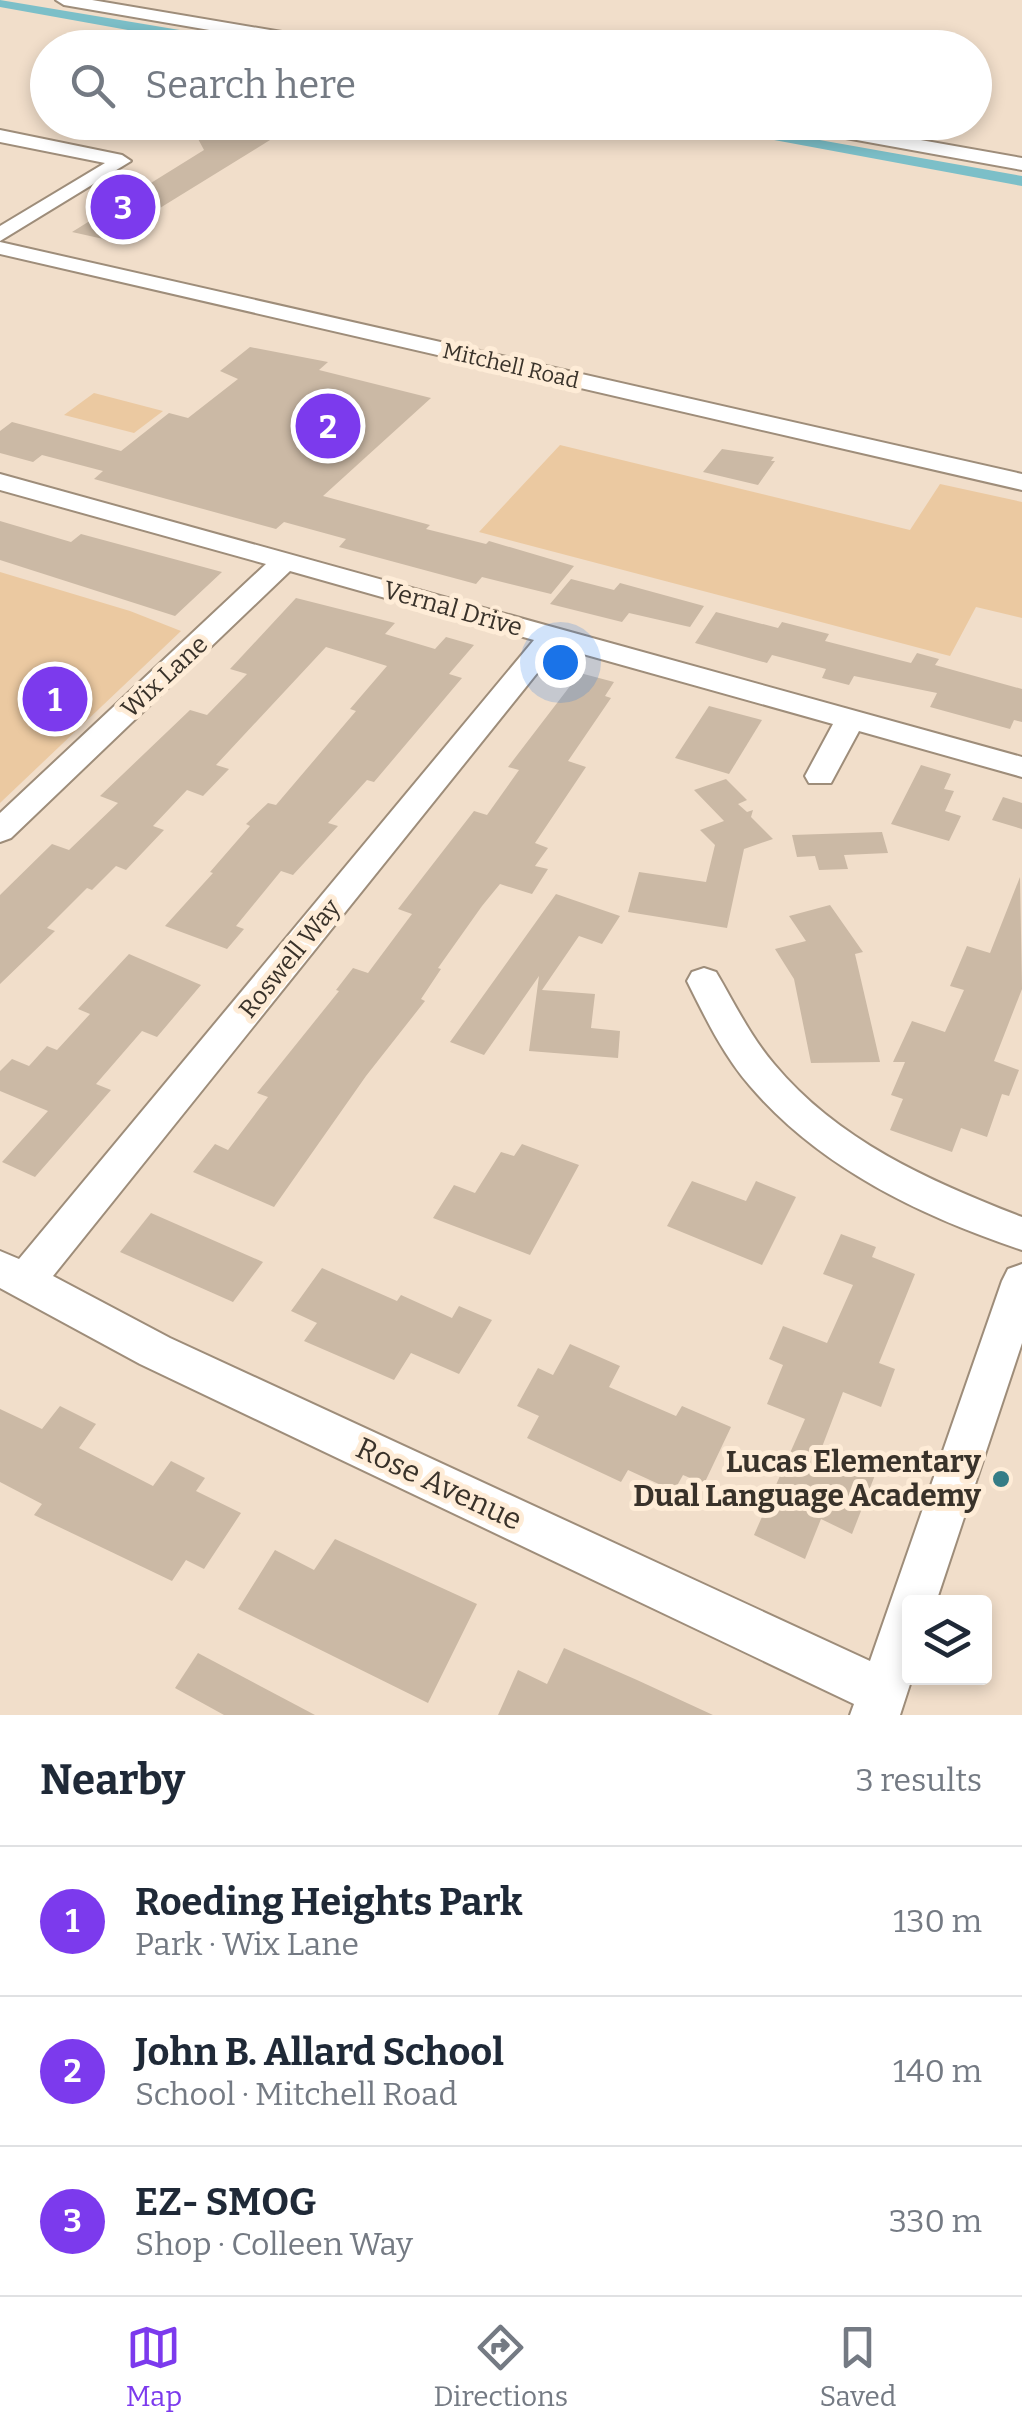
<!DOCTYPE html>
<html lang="en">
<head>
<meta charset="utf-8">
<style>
	body { margin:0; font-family:Bitter,serif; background:#f2f2f3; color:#1f2937 }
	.controls { position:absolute; right:30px; bottom:30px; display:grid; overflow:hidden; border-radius:10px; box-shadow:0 5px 15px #0003 }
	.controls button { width:90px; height:90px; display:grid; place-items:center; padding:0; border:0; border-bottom:2px solid #e0e1e3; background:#fff; color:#1f2937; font:50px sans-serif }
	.you { position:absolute; left:560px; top:662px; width:35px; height:35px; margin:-25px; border:8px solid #fff; border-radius:50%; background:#1a73e8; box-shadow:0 0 0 15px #1a73e833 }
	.badge { display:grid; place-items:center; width:65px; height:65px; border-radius:50%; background:#7c3aed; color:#fff; font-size:32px; font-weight:700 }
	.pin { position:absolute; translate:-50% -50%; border:5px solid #fff; box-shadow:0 2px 10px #0006 }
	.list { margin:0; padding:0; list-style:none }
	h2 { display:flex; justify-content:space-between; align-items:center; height:130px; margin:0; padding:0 40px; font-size:42px }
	h2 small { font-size:32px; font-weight:400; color:#747a83 }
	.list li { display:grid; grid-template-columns:65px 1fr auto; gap:30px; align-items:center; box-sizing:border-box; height:150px; padding:0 40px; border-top:2px solid #e0e1e3 }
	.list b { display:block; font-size:38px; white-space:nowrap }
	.list p { margin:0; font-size:32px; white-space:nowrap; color:#747a83 }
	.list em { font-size:32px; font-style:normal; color:#747a83 }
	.icon { flex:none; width:55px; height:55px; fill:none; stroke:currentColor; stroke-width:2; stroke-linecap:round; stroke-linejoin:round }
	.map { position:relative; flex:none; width:1022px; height:1715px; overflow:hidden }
	.search { position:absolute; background:#fff; box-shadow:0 5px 15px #0003; left:30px; right:30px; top:30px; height:110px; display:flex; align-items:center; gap:25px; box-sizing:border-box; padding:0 35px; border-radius:55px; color:#747a83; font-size:38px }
	.sheet { height:580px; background:#fff }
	nav { display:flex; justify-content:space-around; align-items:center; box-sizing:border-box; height:140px; border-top:2px solid #e0e1e3; background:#fff; font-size:28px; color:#747a83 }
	nav a { display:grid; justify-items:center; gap:5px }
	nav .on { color:#7c3aed }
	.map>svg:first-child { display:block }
	.green { fill:#ebc9a1 }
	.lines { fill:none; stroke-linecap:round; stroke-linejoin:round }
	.canal { fill:#7cbfc8; fill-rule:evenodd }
	.building { fill:#cbb9a5 }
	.minor-casing { stroke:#9e8d7a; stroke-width:4 }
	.minor { fill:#fff; fill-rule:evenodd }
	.poi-dot { fill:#367d86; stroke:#feecd7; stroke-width:4 }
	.labels { text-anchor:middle; stroke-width:10; stroke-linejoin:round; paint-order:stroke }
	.far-street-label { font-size:22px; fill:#39322a; stroke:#feecd7 }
	.street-label { font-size:25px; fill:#39322a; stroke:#feecd7 }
	.near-poi-label { font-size:30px; font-weight:bold; fill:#39322a; stroke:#feecd7; text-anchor:end }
	.near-street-label { font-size:30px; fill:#39322a; stroke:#feecd7 }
</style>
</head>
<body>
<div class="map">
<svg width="1022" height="1715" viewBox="0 0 1022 1715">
	<rect width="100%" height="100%" fill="#f1deca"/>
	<!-- green -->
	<g class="green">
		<polygon points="94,393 163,411 134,433 64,415"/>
		<polygon points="560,445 910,530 940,484 1022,502 1022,618 976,607 950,656 479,532"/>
		<polygon points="0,572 130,611 181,631 0,803"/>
	</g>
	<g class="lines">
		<!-- canal -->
		<g class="canal">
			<polygon points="0,0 257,43 264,48 228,48 0,7"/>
			<polygon points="678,122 718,122 1022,176 1022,186"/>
		</g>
	</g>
	<!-- building -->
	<g class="building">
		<polygon points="189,122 259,122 270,140 108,240 72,232 204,150"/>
		<polygon points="250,347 328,362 319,370 431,398 323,496 430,525 426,529 486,544 489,541 574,566 551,594 482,577 476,584 339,547 346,539 284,522 276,529 94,479 103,471 42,455 33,462 0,453 0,431 12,422 121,451 169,413 188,418 238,379 220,371"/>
		<polygon points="722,449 774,457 771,461 775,461 758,485 703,472"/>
		<polygon points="0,521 71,542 81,534 222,572 175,616 0,560"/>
		<polygon points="571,579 614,590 620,583 704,606 690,627 629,613 622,622 550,604"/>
		<polygon points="296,598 395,623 385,634 435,649 446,637 474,645 449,674 462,678 374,782 367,780 328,823 338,826 293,875 281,871 236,926 244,929 227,949 165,926 213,873 210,872 250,826 246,824 268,803 276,805 356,711 350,709 387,666 326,647 216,765 229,769 203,796 187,790 153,826 164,830 126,870 116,866 92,890 87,888 47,928 55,931 0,984 0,895 52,844 69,850 118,803 100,796 190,710 207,715 247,674 230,669"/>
		<polygon points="716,612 778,628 782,622 829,634 825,641 911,663 917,653 939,659 935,665 1022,689 1022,722 1014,720 1010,729 930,707 937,693 854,676 849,685 822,678 826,669 772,655 767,663 695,643"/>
		<polygon points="580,673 614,682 605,696 611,698 568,761 586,767 535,843 548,848 535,866 548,869 532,894 500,884 482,906 438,968 441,969 421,999 425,1001 366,1076 274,1207 193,1172 215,1144 228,1150 268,1097 257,1093 339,991 336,990 353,968 368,973 412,914 398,909 474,811 487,815 519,770 508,767"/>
		<polygon points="709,706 762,720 729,774 675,758"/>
		<polygon points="921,765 951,774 944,789 954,791 945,811 961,816 949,841 891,824"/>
		<polygon points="726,779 747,800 738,804 747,812 753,810 751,817 773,839 744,849 727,928 628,912 639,872 706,882 715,845 700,830 724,821 694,790"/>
		<polygon points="1003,797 1022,803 1022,829 992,820"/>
		<polygon points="882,832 888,853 844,855 848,869 819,870 815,856 797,857 792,835"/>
		<polygon points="1020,877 1022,989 994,1061 1019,1070 1009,1096 1002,1094 987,1137 961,1128 952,1152 890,1130 903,1099 891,1095 905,1062 893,1062 912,1021 945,1032 964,990 950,986 967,946 990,953"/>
		<polygon points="556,894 620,916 602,944 579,936 542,990 595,994 591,1028 620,1031 618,1058 529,1051 539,976 484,1055 450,1042"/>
		<polygon points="830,905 863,952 855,954 880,1062 811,1063 794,979 775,949 806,941 789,916"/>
		<polygon points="129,954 201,985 157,1037 142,1031 96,1084 111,1090 35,1177 2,1162 48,1111 0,1091 0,1071 12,1059 29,1066 47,1046 57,1050 90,1014 78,1009"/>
		<polygon points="522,1144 579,1165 530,1255 433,1218 454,1185 475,1193 501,1152 514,1156"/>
		<polygon points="692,1181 746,1201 756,1181 796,1197 762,1265 667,1226"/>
		<polygon points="151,1213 263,1262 233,1302 120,1252"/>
		<polygon points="841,1234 876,1247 872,1257 915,1274 879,1363 895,1369 881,1407 843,1392 822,1447 877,1470 852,1534 821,1519 805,1559 754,1535 805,1419 767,1404 783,1365 769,1359 783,1326 827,1343 853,1285 823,1274"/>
		<polygon points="322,1268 397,1301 401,1295 452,1318 459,1306 492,1320 459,1374 411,1353 394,1380 304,1341 317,1323 291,1311"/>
		<polygon points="570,1344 620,1366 609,1387 676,1416 682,1406 731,1427 704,1484 683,1475 674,1491 628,1470 621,1482 527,1438 539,1416 517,1406 538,1368 553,1375"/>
		<polygon points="60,1406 96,1424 79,1448 153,1486 171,1461 205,1478 196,1491 241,1513 204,1569 186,1560 172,1581 34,1515 42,1504 0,1482 0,1409 42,1429"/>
		<polygon points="335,1539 477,1604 428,1703 238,1609 275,1550 314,1570"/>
		<polygon points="564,1648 637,1680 713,1715 498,1715 518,1670 547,1684"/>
		<polygon points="198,1653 315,1715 224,1715 175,1688"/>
	</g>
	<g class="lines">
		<defs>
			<g id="minor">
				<polygon points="56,0 92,0 347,43 355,48 315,48 64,5"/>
				<polygon points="776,122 819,122 1022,158 1022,170 785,127"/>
				<polygon points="0,130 122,155 131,161 0,241 0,226 105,163 0,142"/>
				<polygon points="0,242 1022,474 1022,490 0,254"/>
				<polygon points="0,474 1022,757 1022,777 859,731 831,783 809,783 805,776 833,724 558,647 53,1276 170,1338 870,1661 1002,1281 1008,1269 1022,1264 1022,1343 936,1602 910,1602 912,1678 900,1715 850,1715 854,1704 140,1364 0,1288 0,1251 19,1259 534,640 290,571 11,838 0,842 0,813 266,564 0,490"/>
				<path d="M704,968L716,972C735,1004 750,1036 774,1064C838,1141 931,1182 1022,1217V1250C921,1216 820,1168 750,1086C723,1055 705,1017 687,981L692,972Z"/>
			</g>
		</defs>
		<!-- minor casing -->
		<use href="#minor" class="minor-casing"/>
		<!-- minor -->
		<use href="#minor" class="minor"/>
	</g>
	<!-- markers -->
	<circle class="poi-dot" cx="1001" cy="1479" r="10"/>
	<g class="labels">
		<!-- far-street labels -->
		<g class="far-street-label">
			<text transform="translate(511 365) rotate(13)" y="8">Mitchell Road</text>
		</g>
		<!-- street labels -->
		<g class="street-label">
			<text transform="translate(453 608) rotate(16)" y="9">Vernal Drive</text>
			<text transform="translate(164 676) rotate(-43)" y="9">Wix Lane</text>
			<text transform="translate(289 958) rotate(-51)" y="9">Roswell Way</text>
		</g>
		<!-- near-poi labels -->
		<g class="near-poi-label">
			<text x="981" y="1472">Lucas Elementary<tspan x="981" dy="34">Dual Language Academy</tspan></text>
		</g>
		<!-- near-street labels -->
		<g class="near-street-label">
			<text transform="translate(439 1484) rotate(25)" y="10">Rose Avenue</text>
		</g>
	</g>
</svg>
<div class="controls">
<button><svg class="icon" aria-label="layers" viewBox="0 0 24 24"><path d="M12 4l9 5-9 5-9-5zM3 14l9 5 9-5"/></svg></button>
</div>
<div class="you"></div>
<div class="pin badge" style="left:55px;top:699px">1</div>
<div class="pin badge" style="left:328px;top:426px">2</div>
<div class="pin badge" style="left:123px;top:207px">3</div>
<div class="search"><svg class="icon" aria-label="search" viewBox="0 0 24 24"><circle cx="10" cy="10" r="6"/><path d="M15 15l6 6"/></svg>Search here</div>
</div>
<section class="sheet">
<h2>Nearby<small>3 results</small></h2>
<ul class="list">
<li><span class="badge">1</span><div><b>Roeding Heights Park</b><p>Park · Wix Lane</p></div><em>130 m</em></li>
<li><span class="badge">2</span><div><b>John B. Allard School</b><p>School · Mitchell Road</p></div><em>140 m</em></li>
<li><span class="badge">3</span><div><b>EZ- SMOG</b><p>Shop · Colleen Way</p></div><em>330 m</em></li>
</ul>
</section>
<nav>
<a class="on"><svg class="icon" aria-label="map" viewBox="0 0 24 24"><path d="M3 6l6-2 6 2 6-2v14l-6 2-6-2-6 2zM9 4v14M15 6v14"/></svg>Map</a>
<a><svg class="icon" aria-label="directions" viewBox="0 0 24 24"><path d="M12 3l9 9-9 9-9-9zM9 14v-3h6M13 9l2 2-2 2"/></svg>Directions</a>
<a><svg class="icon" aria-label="saved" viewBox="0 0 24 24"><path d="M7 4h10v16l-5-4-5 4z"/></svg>Saved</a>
</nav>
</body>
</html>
